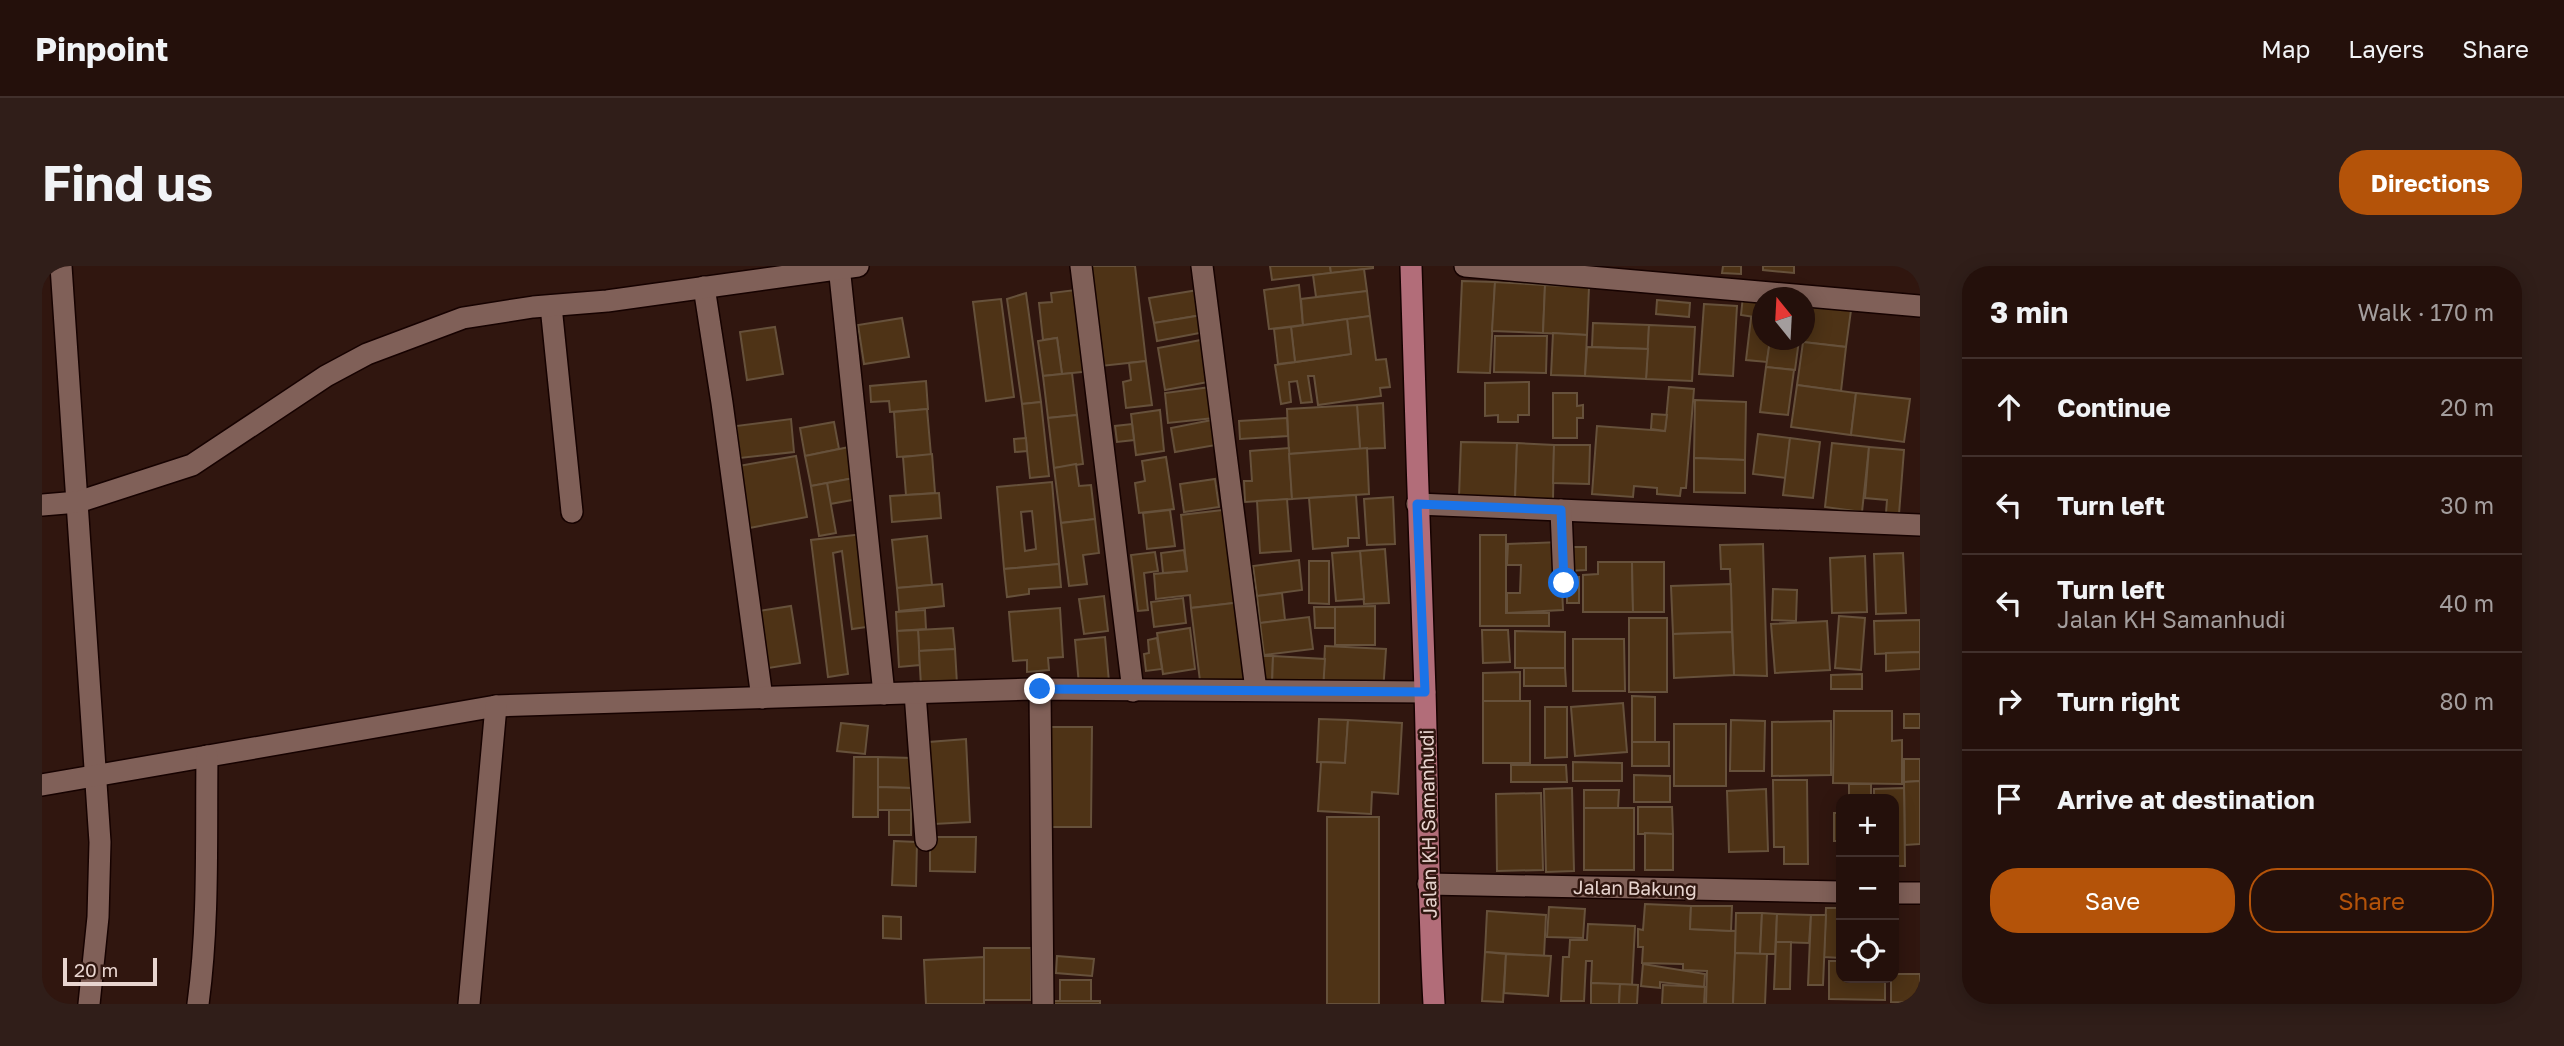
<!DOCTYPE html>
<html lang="en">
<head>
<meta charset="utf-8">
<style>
	body { margin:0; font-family:"Golos Text",sans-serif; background:#301e19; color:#f1f3f6 }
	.controls { position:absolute; right:21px; bottom:21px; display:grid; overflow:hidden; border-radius:14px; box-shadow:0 4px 18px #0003 }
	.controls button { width:63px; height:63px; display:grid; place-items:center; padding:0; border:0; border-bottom:2px solid #41302c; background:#24100b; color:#f1f3f6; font:35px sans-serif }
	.compass { position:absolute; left:1710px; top:21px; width:63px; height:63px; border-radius:50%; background:#24100b; box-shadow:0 4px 18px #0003; rotate:342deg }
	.scale { position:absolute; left:21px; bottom:18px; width:94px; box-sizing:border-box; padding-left:7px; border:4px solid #e8d5d0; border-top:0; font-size:19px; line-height:24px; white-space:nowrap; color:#e8d5d0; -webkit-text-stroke:5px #30160f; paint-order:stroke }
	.stop { position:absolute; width:21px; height:21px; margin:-16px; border:5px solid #1a73e8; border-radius:50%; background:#fff }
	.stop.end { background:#1a73e8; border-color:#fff; box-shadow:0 2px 7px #0008 }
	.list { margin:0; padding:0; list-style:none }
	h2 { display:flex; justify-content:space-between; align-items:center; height:91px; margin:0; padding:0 28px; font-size:30px }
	h2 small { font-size:23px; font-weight:400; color:#a39d9d }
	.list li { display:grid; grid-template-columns:46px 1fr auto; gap:21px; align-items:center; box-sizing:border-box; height:98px; padding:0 28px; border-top:2px solid #41302c }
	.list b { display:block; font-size:26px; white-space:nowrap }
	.list p { margin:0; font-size:23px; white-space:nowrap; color:#a39d9d }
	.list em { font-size:23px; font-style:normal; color:#a39d9d }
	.actions { display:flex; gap:14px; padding:21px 28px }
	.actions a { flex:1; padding:16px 0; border:2px solid #b45309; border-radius:28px; text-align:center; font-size:24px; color:#b45309 }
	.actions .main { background:#b45309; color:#fff }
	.icon { flex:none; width:38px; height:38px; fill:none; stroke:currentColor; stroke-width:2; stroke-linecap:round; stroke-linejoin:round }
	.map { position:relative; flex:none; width:1878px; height:738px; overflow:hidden; border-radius:28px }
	header { display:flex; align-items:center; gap:42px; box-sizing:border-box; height:98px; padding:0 35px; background:#24100b; border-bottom:2px solid #41302c }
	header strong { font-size:33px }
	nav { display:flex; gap:38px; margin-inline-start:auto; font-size:24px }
	.intro { display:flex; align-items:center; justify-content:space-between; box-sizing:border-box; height:168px; padding:0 42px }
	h1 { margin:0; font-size:49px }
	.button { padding:18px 32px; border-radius:28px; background:#b45309; color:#fff; font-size:24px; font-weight:700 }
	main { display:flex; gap:42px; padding:0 42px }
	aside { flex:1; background:#24100b; border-radius:28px; box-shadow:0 4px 18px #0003 }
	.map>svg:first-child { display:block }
	.building { fill:#4e3316; stroke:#66513b; stroke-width:2; fill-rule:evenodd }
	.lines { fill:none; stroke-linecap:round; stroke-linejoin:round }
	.minor-casing { stroke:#160200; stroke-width:24 }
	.major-casing { stroke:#160200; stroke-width:24 }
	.minor { stroke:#806058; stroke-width:21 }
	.major { stroke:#b26d79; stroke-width:21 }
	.route { stroke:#1a73e8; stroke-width:9 }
	.labels { text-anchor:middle; stroke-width:5; stroke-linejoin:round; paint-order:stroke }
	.street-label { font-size:19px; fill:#e8d5d0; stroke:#30160f }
</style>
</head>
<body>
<header>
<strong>Pinpoint</strong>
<nav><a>Map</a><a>Layers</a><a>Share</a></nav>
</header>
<div class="intro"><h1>Find us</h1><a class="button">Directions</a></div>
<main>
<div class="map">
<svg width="1878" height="738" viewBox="0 0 1878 738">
	<rect width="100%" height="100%" fill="#30160f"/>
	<!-- building -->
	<g class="building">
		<polygon points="1048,0 1093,0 1104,95 1059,100"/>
		<polygon points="1228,0 1288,0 1289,7 1230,14"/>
		<polygon points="1288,0 1331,0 1331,2 1289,7"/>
		<polygon points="1681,0 1699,0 1699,8 1680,7"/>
		<polygon points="1721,0 1752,0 1752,7 1721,4"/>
		<polygon points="1322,3 1325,25 1274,31 1271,9"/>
		<polygon points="1420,15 1453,16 1448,107 1416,106"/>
		<polygon points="1453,16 1503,19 1501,67 1450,65"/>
		<polygon points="1257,19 1261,59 1227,63 1222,24"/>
		<polygon points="1503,19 1547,21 1545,69 1501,67"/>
		<polygon points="1041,23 1050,105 1020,108 1015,72 1001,74 997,37 1010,36 1009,27"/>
		<polygon points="1156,24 1160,49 1112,57 1107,32"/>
		<polygon points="1325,25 1328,50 1261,59 1259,33"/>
		<polygon points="984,27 999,136 980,138 965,33"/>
		<polygon points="1701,30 1720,32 1719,52 1699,49"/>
		<polygon points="1766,32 1810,37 1804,81 1761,76"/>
		<polygon points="959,33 972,131 944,135 931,36"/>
		<polygon points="1615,34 1648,37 1647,51 1614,48"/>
		<polygon points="1662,38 1695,40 1691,110 1657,108"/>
		<polygon points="1160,49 1163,66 1115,75 1112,57"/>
		<polygon points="1328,50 1334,94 1344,93 1348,121 1338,122 1339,130 1276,139 1272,110 1266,110 1270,136 1259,137 1255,115 1247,116 1249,136 1239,138 1233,99 1309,88 1305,53"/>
		<polygon points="860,52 867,91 822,98 816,59"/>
		<polygon points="1709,52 1720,53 1720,74 1728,74 1725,96 1704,94"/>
		<polygon points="1305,53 1309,88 1253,96 1249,61"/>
		<polygon points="1551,57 1607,59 1606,83 1550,81"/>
		<polygon points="1607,59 1653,61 1650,115 1604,113"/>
		<polygon points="733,61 741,108 705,114 698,66"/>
		<polygon points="1249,61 1253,96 1236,98 1232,63"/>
		<polygon points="1511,67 1545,69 1543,110 1509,109"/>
		<polygon points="1453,70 1505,70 1504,107 1452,106"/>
		<polygon points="1015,72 1020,108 1001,110 996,75"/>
		<polygon points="1159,74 1166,116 1123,124 1116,82"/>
		<polygon points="1728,74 1757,74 1753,104 1724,101"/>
		<polygon points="1761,76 1804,81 1799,125 1755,119"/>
		<polygon points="1545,81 1606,83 1604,113 1543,110"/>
		<polygon points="1104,95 1110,139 1084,142 1081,116 1089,114 1087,97"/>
		<polygon points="1724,101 1752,104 1746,149 1718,146"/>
		<polygon points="1030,107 1035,149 1006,152 1001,110"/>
		<polygon points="884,115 886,143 848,146 847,135 829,136 828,120"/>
		<polygon points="1487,116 1487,149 1476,149 1476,156 1456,156 1456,149 1443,150 1443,117"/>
		<polygon points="1755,119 1814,127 1809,169 1749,161"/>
		<polygon points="1169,121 1172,152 1126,157 1123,127"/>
		<polygon points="1627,121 1652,123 1644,222 1639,222 1638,230 1615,228 1615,222 1592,220 1591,231 1550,228 1555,160 1623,165"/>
		<polygon points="1511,127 1535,127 1535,140 1541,139 1541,152 1535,152 1535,172 1511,172"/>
		<polygon points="1814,127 1868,133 1862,176 1809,169"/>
		<polygon points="1653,134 1704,136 1703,194 1652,192"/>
		<polygon points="999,136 1007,210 988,212 980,138"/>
		<polygon points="1341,137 1343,182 1318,183 1315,139"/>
		<polygon points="1315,139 1318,183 1247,188 1245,143"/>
		<polygon points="885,143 889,189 855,191 852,146"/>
		<polygon points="1118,144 1122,185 1094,189 1089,148"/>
		<polygon points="1610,148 1625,149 1623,165 1609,163"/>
		<polygon points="1035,149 1041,198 1012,202 1006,152"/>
		<polygon points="1245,152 1246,170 1198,173 1197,155"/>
		<polygon points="749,153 752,186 698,192 694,160"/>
		<polygon points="1170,154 1174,179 1133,186 1129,162"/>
		<polygon points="792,156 797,183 763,190 758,162"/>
		<polygon points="1090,158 1092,174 1075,176 1073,160"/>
		<polygon points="1716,168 1748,172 1744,212 1711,208"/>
		<polygon points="984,172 985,185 973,186 972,173"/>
		<polygon points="1748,172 1778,176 1771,232 1741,229"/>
		<polygon points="1419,176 1475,177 1473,233 1417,231"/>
		<polygon points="1475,177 1512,179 1511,234 1473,233"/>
		<polygon points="1790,177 1827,181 1820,246 1783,241"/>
		<polygon points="1512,179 1548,179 1547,218 1511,217"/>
		<polygon points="812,180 818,211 769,220 763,190"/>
		<polygon points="1827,181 1862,184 1857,248 1844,247 1845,234 1823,232"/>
		<polygon points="1247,182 1250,233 1203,236 1202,215 1210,215 1208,185"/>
		<polygon points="1325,182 1327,228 1250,233 1247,188"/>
		<polygon points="890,188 893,227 864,229 861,191"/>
		<polygon points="754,190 765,251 702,263 691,201"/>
		<polygon points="1124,191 1132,243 1097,247 1093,217 1103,215 1100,195"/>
		<polygon points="1652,192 1703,194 1703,227 1652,226"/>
		<polygon points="1034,198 1037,220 1049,219 1053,253 1019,257 1012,202"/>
		<polygon points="812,212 816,233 788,238 785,217"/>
		<polygon points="1173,213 1177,241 1142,246 1138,218"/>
		<path d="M1010,216L1017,298L962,303L955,221ZM990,245L994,283L983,285L979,246Z"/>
		<polygon points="785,217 794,267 777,270 769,220"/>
		<polygon points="897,227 899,252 850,256 848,230"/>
		<polygon points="1314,229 1317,272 1306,272 1306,280 1271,283 1267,232"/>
		<polygon points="1351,231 1353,278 1325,279 1322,233"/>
		<polygon points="1245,233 1249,285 1218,287 1215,235"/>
		<polygon points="1189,243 1200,336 1149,342 1148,329 1114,333 1112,308 1145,305 1139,249"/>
		<polygon points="1128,244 1133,280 1105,283 1101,247"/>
		<polygon points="1053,253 1057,287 1041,289 1045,318 1027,320 1019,257"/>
		<polygon points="821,268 832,360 810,363 800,285 791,287 806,408 786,411 769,274"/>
		<polygon points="1438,269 1464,269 1464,347 1507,347 1507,360 1438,360"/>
		<polygon points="885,270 890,319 855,322 850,274"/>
		<polygon points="1518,276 1521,344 1465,347 1465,327 1478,327 1479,299 1465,299 1466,278"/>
		<polygon points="1721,278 1725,410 1692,409 1688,303 1679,303 1678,279"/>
		<polygon points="1525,281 1544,281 1544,304 1525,305"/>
		<polygon points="1343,283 1347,337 1322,338 1318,285"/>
		<polygon points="1142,284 1145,305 1121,307 1119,287"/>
		<polygon points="1318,285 1322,333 1294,335 1290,287"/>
		<polygon points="1113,286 1116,305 1102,307 1106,344 1096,345 1089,289"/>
		<polygon points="1861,287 1864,347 1834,348 1832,288"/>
		<polygon points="1823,290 1825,346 1790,347 1788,292"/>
		<polygon points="1257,294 1260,324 1215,330 1211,300"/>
		<polygon points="1267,295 1287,295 1287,338 1267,337"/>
		<polygon points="1556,296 1590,296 1591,346 1541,346 1541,309 1556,308"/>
		<polygon points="1590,296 1622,296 1622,346 1591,346"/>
		<polygon points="1017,298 1019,321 987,323 987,328 965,331 962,303"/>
		<rect x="1525" y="311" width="12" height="26"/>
		<polygon points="900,318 902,340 857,345 855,322"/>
		<polygon points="1689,318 1690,366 1631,368 1629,320"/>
		<polygon points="1731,323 1755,324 1754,355 1730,354"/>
		<polygon points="1240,327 1243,354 1218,357 1215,330"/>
		<polygon points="1062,330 1066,365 1042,368 1037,333"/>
		<polygon points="1141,332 1144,357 1112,361 1109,336"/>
		<polygon points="1200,336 1209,417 1159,423 1149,342"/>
		<polygon points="749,340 758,397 720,403 711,346"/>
		<polygon points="1333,340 1333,379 1293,379 1293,341"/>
		<polygon points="1272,341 1293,341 1293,362 1273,362"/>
		<polygon points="1018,342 1021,391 1006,392 1007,404 985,406 985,394 971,395 967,346"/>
		<polygon points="883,344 884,363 855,365 854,346"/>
		<polygon points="1797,350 1823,352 1819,404 1793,402"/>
		<polygon points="1267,351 1271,383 1222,389 1218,357"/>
		<rect x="1587" y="352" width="38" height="74"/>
		<polygon points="1878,354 1878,386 1833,388 1832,355"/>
		<polygon points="1785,355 1788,404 1733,407 1729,358"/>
		<polygon points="911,362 913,383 877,385 876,364"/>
		<polygon points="1148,362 1153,403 1121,408 1115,367"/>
		<polygon points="876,364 878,399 857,401 855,365"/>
		<polygon points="1440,364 1466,364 1468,396 1441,397"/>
		<polygon points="1473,365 1523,366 1523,402 1473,402"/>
		<polygon points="1690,366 1692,409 1632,412 1631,368"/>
		<polygon points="1063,371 1067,416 1037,419 1033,374"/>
		<polygon points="1115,372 1120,403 1104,405 1102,388 1107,387 1106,374"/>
		<polygon points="1531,373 1582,373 1583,425 1531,425"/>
		<polygon points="1283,380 1344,383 1341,426 1281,423"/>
		<polygon points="913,383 915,418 879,420 877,385"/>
		<polygon points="1878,386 1878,403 1844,405 1844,387"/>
		<polygon points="1218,390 1231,390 1230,420 1216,420"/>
		<polygon points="1231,390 1283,393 1281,423 1230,420"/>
		<polygon points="1482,402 1523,402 1524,420 1482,420"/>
		<polygon points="1478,406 1478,435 1441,435 1441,407"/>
		<polygon points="1820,408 1820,423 1789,423 1789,409"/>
		<polygon points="1590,430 1613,431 1613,476 1590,476"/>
		<rect x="1441" y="435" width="47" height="62"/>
		<polygon points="1581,437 1585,486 1533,490 1529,441"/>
		<polygon points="1503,441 1525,441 1525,491 1503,492"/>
		<polygon points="1792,445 1850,445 1850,475 1860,474 1860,518 1791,517"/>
		<rect x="1862" y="448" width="16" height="14"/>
		<polygon points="1277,453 1306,454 1303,497 1275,496"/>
		<polygon points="1306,454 1360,457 1356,528 1330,526 1329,548 1276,545 1279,496 1303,497"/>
		<polygon points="1689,454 1723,455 1722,505 1688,505"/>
		<polygon points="1789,455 1789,509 1730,510 1730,456"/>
		<polygon points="799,457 826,460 823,488 795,485"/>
		<rect x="1632" y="458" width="52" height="62"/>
		<polygon points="1003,461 1050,461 1049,561 1003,561"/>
		<polygon points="924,473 928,556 892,558 887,476"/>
		<rect x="1590" y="476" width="37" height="24"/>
		<polygon points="812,491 836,491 836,551 811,551"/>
		<polygon points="836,491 870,492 869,522 836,521"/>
		<polygon points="1862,493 1878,493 1878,515 1862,516"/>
		<polygon points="1531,496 1580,497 1580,515 1531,515"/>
		<polygon points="1469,499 1524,499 1525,516 1469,516"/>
		<polygon points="1592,509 1628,510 1628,536 1592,536"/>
		<polygon points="1731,514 1765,514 1766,598 1742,598 1742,581 1732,581"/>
		<polygon points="1878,515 1878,578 1863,579 1862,516"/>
		<rect x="1807" y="518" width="22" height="15"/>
		<polygon points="836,521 869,522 869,544 836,544"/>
		<polygon points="1530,522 1532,605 1504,606 1502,523"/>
		<polygon points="1862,522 1863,600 1852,600 1852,533 1832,533 1832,523"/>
		<polygon points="1724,523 1726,585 1687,586 1685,525"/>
		<polygon points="1542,524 1577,524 1576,542 1542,542"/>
		<polygon points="1499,527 1501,604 1455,605 1454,528"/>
		<polygon points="1596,541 1630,541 1631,568 1596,568"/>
		<rect x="1542" y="542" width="50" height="62"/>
		<rect x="847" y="544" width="22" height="25"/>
		<rect x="1792" y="547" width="7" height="28"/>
		<rect x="1285" y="551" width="52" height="187"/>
		<polygon points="1603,567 1631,568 1631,604 1603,604"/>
		<polygon points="888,571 934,571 933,606 888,605"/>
		<polygon points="852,575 875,576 874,620 850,619"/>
		<polygon points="1603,638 1649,640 1648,663 1694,665 1691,738 1664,738 1665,705 1641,704 1641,698 1600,697 1601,681 1596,681 1596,663 1601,664"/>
		<polygon points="1649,640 1690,640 1689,665 1648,663"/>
		<polygon points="1507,641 1543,643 1541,672 1505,671"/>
		<polygon points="1784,642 1799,642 1799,692 1782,691"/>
		<polygon points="1445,645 1504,649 1502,690 1443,686"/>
		<polygon points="1694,647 1720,647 1718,688 1693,687"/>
		<polygon points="1720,647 1735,648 1733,688 1718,688"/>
		<polygon points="1735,648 1769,649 1767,677 1734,676"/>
		<polygon points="1769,649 1784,649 1781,719 1766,719"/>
		<polygon points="841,650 859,651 859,673 841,672"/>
		<polygon points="1546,658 1593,660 1590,719 1549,717 1550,695 1544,695 1542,735 1519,735 1521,691 1527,691 1528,674 1545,674"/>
		<polygon points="1734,676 1749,676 1748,723 1732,723"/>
		<rect x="942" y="682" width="47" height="52"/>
		<polygon points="1443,686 1464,688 1461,736 1440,735"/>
		<polygon points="1693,687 1725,688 1723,738 1691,738"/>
		<polygon points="1464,688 1509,690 1506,730 1462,727"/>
		<polygon points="1015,690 1052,693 1050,710 1014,707"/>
		<polygon points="942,691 942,738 884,738 882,694"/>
		<polygon points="1787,695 1799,695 1799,712 1843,712 1843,734 1787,733"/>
		<polygon points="1601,698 1663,708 1662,721 1618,716 1618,722 1599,720"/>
		<polygon points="1852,708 1878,708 1878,737 1849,736 1849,712 1852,712"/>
		<rect x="1018" y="714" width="31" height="21"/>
		<polygon points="1549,717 1578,718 1577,738 1549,738"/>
		<polygon points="1578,718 1596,719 1595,738 1577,738"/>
		<polygon points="1621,719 1663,721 1662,738 1620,738"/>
		<rect x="1012" y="735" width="46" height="3"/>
	</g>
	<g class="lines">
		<defs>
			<g id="minor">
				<polyline points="19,0 58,576 56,651 47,738"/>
				<polyline points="797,0 842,428"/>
				<polyline points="1039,0 1091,425"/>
				<polyline points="1160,0 1214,424"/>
				<polyline points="1423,0 1878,40"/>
				<polyline points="662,21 680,137 720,432"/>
				<polyline points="509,40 530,246"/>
				<polyline points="1375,238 1878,259"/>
				<polyline points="0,239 36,236 150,199 284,110 325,88 421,52 491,41 565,35 816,0"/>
				<polyline points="1519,244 1522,317"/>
				<polyline points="998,423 1001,738"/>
				<polyline points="873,427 884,574"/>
				<polyline points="0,519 454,440 989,423 1383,426"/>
				<polyline points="1386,618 1799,626"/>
				<polyline points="1852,627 1878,627"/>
				<path d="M156,738C167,657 164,572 165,490"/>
				<polyline points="427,738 454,440"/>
			</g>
			<path id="major" d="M1369,0C1373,142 1378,283 1383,425C1386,529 1386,634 1392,738"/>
		</defs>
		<!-- minor casing -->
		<use href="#minor" class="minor-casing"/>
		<!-- major casing -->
		<use href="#major" class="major-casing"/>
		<!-- minor -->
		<use href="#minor" class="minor"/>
		<!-- major -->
		<use href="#major" class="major"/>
	</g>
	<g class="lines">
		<!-- route -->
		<polyline class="route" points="998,423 1383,426 1375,238 1519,244 1522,317"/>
	</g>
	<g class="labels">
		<!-- street labels -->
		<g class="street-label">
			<text transform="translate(1386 558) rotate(-91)" y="7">Jalan KH Samanhudi</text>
			<text transform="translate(1593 622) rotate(1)" y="7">Jalan Bakung</text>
		</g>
	</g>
</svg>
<div class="controls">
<button>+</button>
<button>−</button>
<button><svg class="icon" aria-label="locate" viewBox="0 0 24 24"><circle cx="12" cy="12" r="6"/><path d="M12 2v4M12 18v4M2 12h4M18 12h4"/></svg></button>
</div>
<svg class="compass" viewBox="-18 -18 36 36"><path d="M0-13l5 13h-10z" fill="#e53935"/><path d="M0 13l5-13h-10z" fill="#a39d9d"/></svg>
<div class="scale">20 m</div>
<div class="stop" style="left:1522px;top:317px"></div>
<div class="stop end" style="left:998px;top:423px"></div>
</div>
<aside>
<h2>3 min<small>Walk · 170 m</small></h2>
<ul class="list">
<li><svg class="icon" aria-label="ahead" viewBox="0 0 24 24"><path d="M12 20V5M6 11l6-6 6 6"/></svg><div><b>Continue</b></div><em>20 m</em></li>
<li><svg class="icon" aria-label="left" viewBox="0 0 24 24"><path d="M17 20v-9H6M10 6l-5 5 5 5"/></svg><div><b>Turn left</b></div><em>30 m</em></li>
<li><svg class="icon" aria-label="left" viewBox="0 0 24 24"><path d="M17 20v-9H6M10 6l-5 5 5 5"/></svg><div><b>Turn left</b><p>Jalan KH Samanhudi</p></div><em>40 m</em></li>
<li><svg class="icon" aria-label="right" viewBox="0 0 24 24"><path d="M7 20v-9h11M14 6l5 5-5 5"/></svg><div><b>Turn right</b></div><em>80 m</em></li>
<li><svg class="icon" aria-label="arrive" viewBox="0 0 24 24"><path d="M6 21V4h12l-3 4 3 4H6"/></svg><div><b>Arrive at destination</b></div></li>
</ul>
<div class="actions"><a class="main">Save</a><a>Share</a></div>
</aside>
</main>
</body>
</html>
